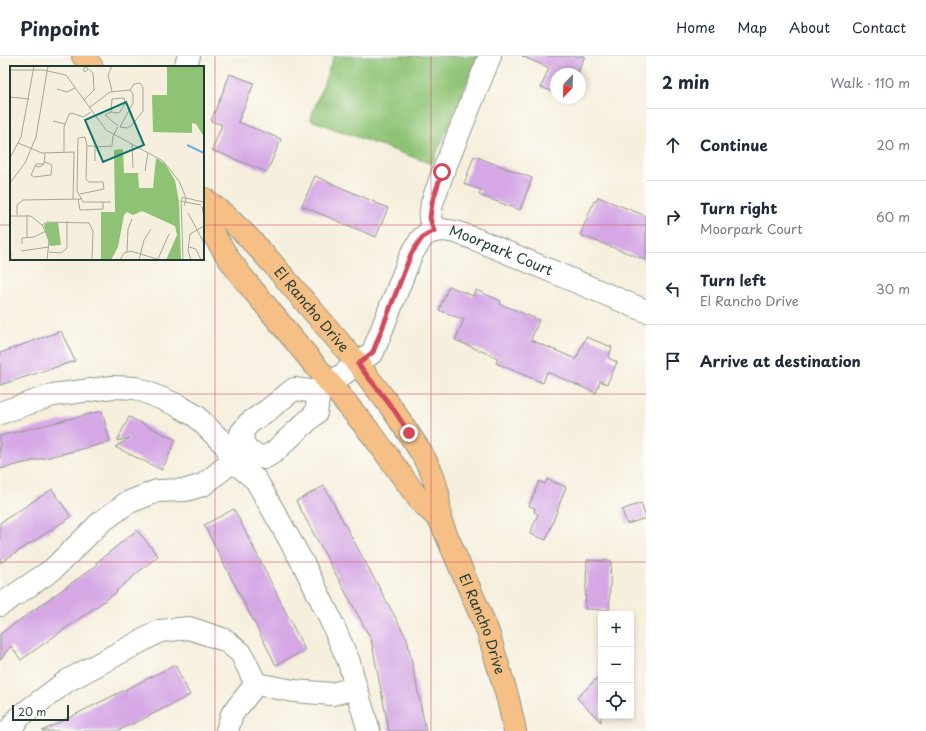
<!DOCTYPE html>
<html lang="en">
<head>
<meta charset="utf-8">
<style>
	body { margin:0; font-family:"Playpen Sans",sans-serif; background:#f2f2f3; color:#1f2937 }
	.controls { position:absolute; right:12px; bottom:12px; display:grid; overflow:hidden; border-radius:4px; box-shadow:0 2px 6px #0003 }
	.controls button { width:36px; height:36px; display:grid; place-items:center; padding:0; border:0; border-bottom:1px solid #e0e1e3; background:#fff; color:#1f2937; font:20px sans-serif }
	.compass { position:absolute; left:550px; top:12px; width:36px; height:36px; border-radius:50%; background:#fff; box-shadow:0 2px 6px #0003; rotate:203deg }
	.scale { position:absolute; left:12px; bottom:10px; width:57px; box-sizing:border-box; padding-left:4px; border:2px solid #1f3d34; border-top:0; font-size:11px; line-height:14px; white-space:nowrap; color:#1f3d34; -webkit-text-stroke:3px #fdfcf7; paint-order:stroke }
	.stop { position:absolute; width:12px; height:12px; margin:-9px; border:3px solid #d1495b; border-radius:50%; background:#fff }
	.stop.end { background:#d1495b; border-color:#fff; box-shadow:0 1px 4px #0008 }
	.list { margin:0; padding:0; list-style:none }
	h2 { display:flex; justify-content:space-between; align-items:center; height:52px; margin:0; padding:0 16px; font-size:17px }
	h2 small { font-size:13px; font-weight:400; color:#747a83 }
	.list li { display:grid; grid-template-columns:26px 1fr auto; gap:12px; align-items:center; box-sizing:border-box; height:72px; padding:0 16px; border-top:1px solid #e0e1e3 }
	.list b { display:block; font-size:15px; white-space:nowrap }
	.list p { margin:0; font-size:13px; white-space:nowrap; color:#747a83 }
	.list em { font-size:13px; font-style:normal; color:#747a83 }
	.icon { flex:none; width:22px; height:22px; fill:none; stroke:currentColor; stroke-width:2; stroke-linecap:round; stroke-linejoin:round }
	.map { position:relative; flex:none; width:646px; height:675px; overflow:hidden }
	header { display:flex; align-items:center; gap:24px; box-sizing:border-box; height:56px; padding:0 20px; background:#fff; border-bottom:1px solid #e0e1e3 }
	header strong { font-size:19px }
	nav { display:flex; gap:22px; margin-inline-start:auto; font-size:14px }
	main { display:flex }
	aside { flex:1; background:#fff }
	.map>svg:first-child { display:block }
	.green { fill:#8ec375; stroke:#568054 }
	.building { fill:#d5a8e5 }
	.lines { fill:none; stroke-linecap:round; stroke-linejoin:round }
	.minor-casing { stroke:#8a9688; stroke-width:24 }
	.major-casing { stroke:#8a9688; stroke-width:24 }
	.minor { stroke:#fff; stroke-width:22 }
	.major { stroke:#f5bf86; stroke-width:22 }
	.route { stroke:#d1495b; stroke-width:5 }
	.grid { fill:none; stroke:#d1495b; stroke-width:1; stroke-opacity:0.55 }
	.labels { text-anchor:middle; stroke-width:3.5; stroke-linejoin:round; paint-order:stroke }
	.street-label { font-size:14px; fill:#1f3d34; stroke:#fdfcf7 }
	.inset-river { fill:none; stroke:#71afe3; stroke-width:2 }
	.inset-road { fill:none; stroke:#a0a899; stroke-width:1 }
	.view { fill:#0f766e; fill-opacity:0.15; stroke:#0f766e; stroke-width:2 }
	.inset-edge { fill:none; stroke:#1f3d34; stroke-width:2 }
</style>
</head>
<body>
<header>
<strong>Pinpoint</strong>
<nav><a>Home</a><a>Map</a><a>About</a><a>Contact</a></nav>
</header>
<main>
<div class="map">
<svg width="646" height="675" viewBox="0 0 646 675">
	<rect width="100%" height="100%" fill="#fdfcf7"/>
	<filter id="ink" filterUnits="userSpaceOnUse"><feTurbulence type="fractalNoise" baseFrequency=".025" numOctaves="2"/><feDisplacementMap in="SourceGraphic" scale="8" xChannelSelector="R" yChannelSelector="G"/><feConvolveMatrix kernelMatrix="1 2 1 2 8 2 1 2 1" color-interpolation-filters="sRGB"/></filter>
	<filter id="wash" filterUnits="userSpaceOnUse"><feTurbulence type="fractalNoise" baseFrequency=".012" numOctaves="4" result="noise"/><feDisplacementMap in="SourceGraphic" scale="16" xChannelSelector="R" yChannelSelector="G"/><feGaussianBlur stdDeviation="0.9" result="paint"/><feColorMatrix in="noise" values="0 0 0 0 0 0 0 0 0 0 0 0 0 0 0 0 0 1.4 0 .05"/><feComposite in="paint" operator="in"/></filter>
	<g filter="url(#wash)">
		<rect width="100%" height="100%" fill="#f6efdd"/>
		<!-- green -->
		<polygon class="green" points="334,0 478,0 432,108 310,64"/>
		<g id="blocks">
			<!-- building -->
			<g class="building">
				<polygon points="522,0 585,0 577,18 556,18 556,37 541,31 549,12"/>
				<polygon points="230,18 254,27 238,66 281,83 267,116 212,94 222,69 211,65"/>
				<polygon points="474,100 532,122 520,154 479,139 481,134 464,128"/>
				<polygon points="315,120 388,152 376,181 302,150"/>
				<polygon points="598,141 646,160 646,204 580,179 594,145 596,146"/>
				<polygon points="449,230 473,240 476,234 501,245 500,248 539,264 531,284 576,303 586,281 612,291 608,302 617,306 607,328 600,325 596,337 547,316 543,327 496,307 498,302 455,284 464,264 439,254"/>
				<polygon points="61,275 75,305 0,329 0,297"/>
				<polygon points="102,355 110,386 0,413 0,380"/>
				<polygon points="129,361 176,384 162,414 115,391 130,382 117,385"/>
				<polygon points="547,423 566,431 546,484 530,478 538,458 534,456 535,452 529,450 539,425 545,428"/>
				<polygon points="324,430 407,583 426,675 389,675 371,583 296,445"/>
				<polygon points="52,433 71,461 0,507 0,467"/>
				<polygon points="641,447 646,462 627,468 622,454"/>
				<polygon points="234,453 305,594 276,609 204,469"/>
				<polygon points="137,474 158,500 116,535 117,536 21,604 11,590 0,604 0,578 97,509 96,507"/>
				<polygon points="587,504 611,505 609,554 585,553"/>
				<polygon points="175,609 190,639 143,663 117,675 42,675"/>
				<polygon points="601,618 601,666 577,642"/>
			</g>
		</g>
	</g>
	<g filter="url(#ink)">
		<use href="#blocks" fill-opacity="0" stroke="#8a9688" stroke-width="1"/>
		<g class="lines">
			<defs>
				<g id="minor">
					<polyline points="185,11 189,0"/>
					<polyline points="434,175 430,162 432,147 443,116 490,0"/>
					<polyline points="0,357 53,339 113,331 136,332 177,349 196,360 225,389 233,405 203,429 186,434 157,435 127,447 101,466 52,514 0,549"/>
					<polyline points="245,395 233,405 256,424 304,509 328,558 349,606 356,632 332,638 294,635 256,628"/>
					<path id="s1" d="M246,395L264,402L274,396L316,357L319,336L373,296L411,199L422,182L427,178L434,175L443,174L456,176L475,183L646,255"/>
					<polyline points="246,395 241,377 249,367 268,354 294,333 319,336"/>
					<polyline points="356,632 369,675"/>
					<polyline points="9,675 19,661 67,625 160,575 189,572 225,584 241,597 256,628"/>
					<polyline points="227,675 232,658 256,628"/>
				</g>
				<g id="major">
					<polyline points="83,0 92,11"/>
					<path id="s2" d="M203,142L226,160L247,180L272,207L358,308L393,354L421,396L432,417L438,437L440,464"/>
					<path id="s3" d="M203,162L229,203L243,222L374,381L420,445L440,464L488,576L508,643L515,675"/>
				</g>
			</defs>
			<!-- minor casing -->
			<use href="#minor" class="minor-casing"/>
			<!-- major casing -->
			<use href="#major" class="major-casing"/>
			<!-- minor -->
			<use href="#minor" class="minor"/>
			<!-- major -->
			<use href="#major" class="major"/>
		</g>
	</g>
	<g class="lines" filter="url(#ink)">
		<!-- route -->
		<polyline class="route" points="409,377 394,354 358,308 373,296 411,198 422,182 427,178 434,175 430,162 432,147 442,116"/>
	</g>
	<!-- grid -->
	<path class="grid" d="M215,0V675M431,0V675M0,169H11M203,169H646M0,338H646M0,506H646"/>
	<g class="labels">
		<!-- street labels -->
		<g class="street-label">
			<text dy="5" stroke="none"><textPath href="#s1" startOffset="386">Moorpark Court</textPath></text>
			<text dy="5" stroke="none"><textPath href="#s2" startOffset="156">El Rancho Drive</textPath></text>
			<text dy="5" stroke="none"><textPath href="#s3" startOffset="497">El Rancho Drive</textPath></text>
		</g>
	</g>
	<!-- overview -->
	<g transform="translate(10 10)">
		<rect width="194" height="194" fill="#f6efdd"/>
		<path d="M157,0H194V71L186,58L182,57V67L143,66L142,29H157ZM113,83L114,107H128L129,122H143L146,92L155,98L165,114L169,136L171,194H156L167,169L165,160L132,145L123,149L117,146L114,149L108,181L101,194H91V146H105L104,84ZM48,156L51,179L40,180L34,159L37,157Z" fill="#8ec375"/>
		<path class="inset-river" d="M177,79L194,87"/>
		<path class="inset-road" d="M102,0L98,9L102,25M0,4H33L56,9L96,64L153,95L169,115L176,132M130,17L133,21V45L122,59L117,62L110,61L123,37V28L120,24L124,18ZM47,23L57,26L65,22M0,31L19,33M74,34L84,24L83,7L76,1L73,3L75,6L78,3M79,42L100,26L120,24M101,46L109,47L115,38L114,32L102,33L101,46L95,49L108,60M43,55L55,58M8,77L32,87L64,86L63,133M122,78L123,102M86,80H77L75,71L68,72L67,125L73,136H101M54,86V61L59,48L62,47L73,51L81,46M0,92L11,71L24,0M85,95V81L102,80L103,70L108,61M34,98H26L21,109L24,111L41,109L42,99L35,96M25,100L30,101L34,98L35,87M135,105L138,87M0,117L15,97L26,71L38,0M70,128L94,123L93,116H79L76,113L77,80M176,132L193,136M68,133L70,144L93,143V136M171,135L173,194M175,136L191,139M174,140L176,133L173,131L171,135L175,136M192,140L194,152M178,147L194,177M7,149V139L13,134L72,133M17,149V172M0,150H21L33,160L39,175L37,194M32,159L37,156L79,157L83,165L82,194M0,168L1,194M12,178V172L24,171L36,165M179,181L186,183L191,194M11,185L39,181M39,186L51,187L57,182V155M117,186L118,163L122,153M148,193L159,168M110,194L114,187L121,185L150,194M129,194L134,174L141,163M181,194L178,185L180,168L194,160"/>
		<path class="view" d="M116,36L134,79L93,96L75,54Z"/>
		<rect width="194" height="194" class="inset-edge"/>
	</g>
</svg>
<div class="controls">
<button>+</button>
<button>−</button>
<button><svg class="icon" aria-label="locate" viewBox="0 0 24 24"><circle cx="12" cy="12" r="6"/><path d="M12 2v4M12 18v4M2 12h4M18 12h4"/></svg></button>
</div>
<svg class="compass" viewBox="-18 -18 36 36"><path d="M0-13l5 13h-10z" fill="#e53935"/><path d="M0 13l5-13h-10z" fill="#747a83"/></svg>
<div class="scale">20 m</div>
<div class="stop" style="left:442px;top:116px"></div>
<div class="stop end" style="left:409px;top:377px"></div>
</div>
<aside>
<h2>2 min<small>Walk · 110 m</small></h2>
<ul class="list">
<li><svg class="icon" aria-label="ahead" viewBox="0 0 24 24"><path d="M12 20V5M6 11l6-6 6 6"/></svg><div><b>Continue</b></div><em>20 m</em></li>
<li><svg class="icon" aria-label="right" viewBox="0 0 24 24"><path d="M7 20v-9h11M14 6l5 5-5 5"/></svg><div><b>Turn right</b><p>Moorpark Court</p></div><em>60 m</em></li>
<li><svg class="icon" aria-label="left" viewBox="0 0 24 24"><path d="M17 20v-9H6M10 6l-5 5 5 5"/></svg><div><b>Turn left</b><p>El Rancho Drive</p></div><em>30 m</em></li>
<li><svg class="icon" aria-label="arrive" viewBox="0 0 24 24"><path d="M6 21V4h12l-3 4 3 4H6"/></svg><div><b>Arrive at destination</b></div></li>
</ul>
</aside>
</main>
</body>
</html>
